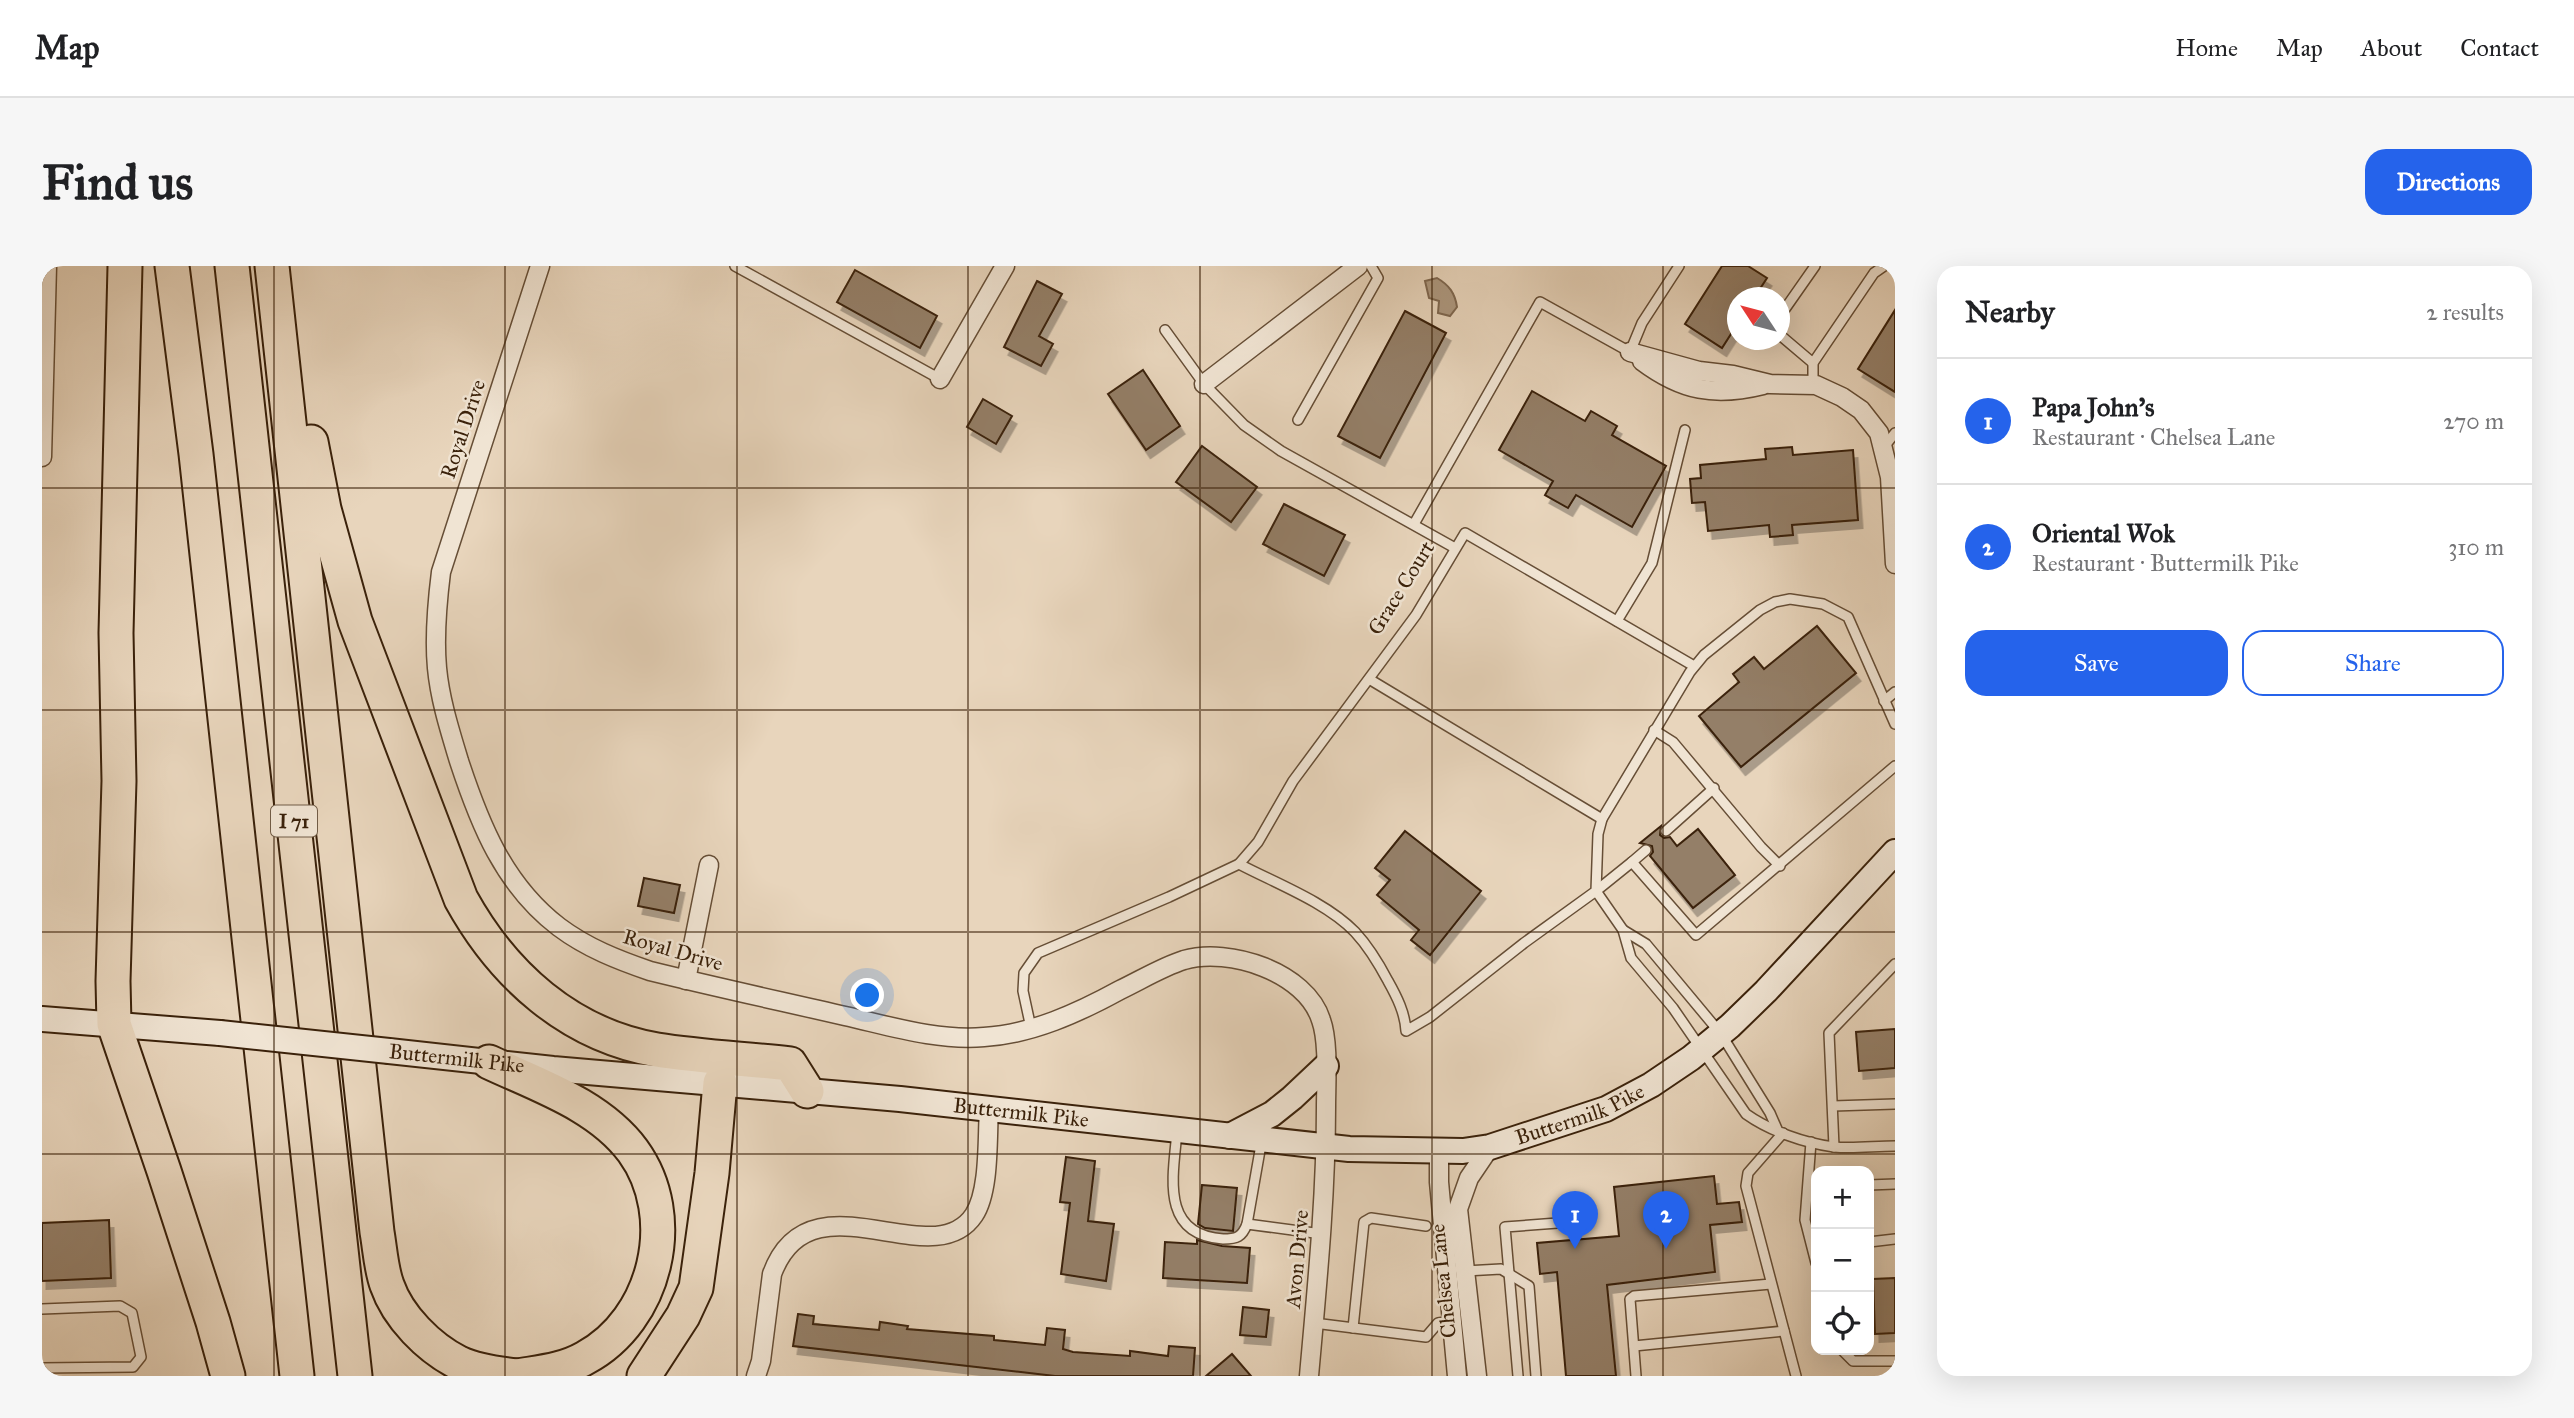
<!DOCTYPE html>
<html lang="en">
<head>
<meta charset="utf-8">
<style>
	body { margin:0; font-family:"IM FELL Great Primer",serif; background:#f6f6f6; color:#202124 }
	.controls { position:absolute; right:21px; bottom:21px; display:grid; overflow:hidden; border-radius:14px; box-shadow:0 7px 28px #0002 }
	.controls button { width:63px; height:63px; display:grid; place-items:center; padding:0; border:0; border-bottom:2px solid #e0e0e0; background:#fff; color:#202124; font:35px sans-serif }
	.compass { position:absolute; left:1685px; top:21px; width:63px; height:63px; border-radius:50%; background:#fff; box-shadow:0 7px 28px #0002; rotate:306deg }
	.you { position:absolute; left:826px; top:730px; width:24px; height:24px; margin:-18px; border:5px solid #fff; border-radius:50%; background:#1a73e8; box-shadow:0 0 0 10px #1a73e833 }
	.badge { display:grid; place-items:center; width:46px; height:46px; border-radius:50%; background:#2563eb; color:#fff; font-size:23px; font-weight:700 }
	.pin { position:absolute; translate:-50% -58px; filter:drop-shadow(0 2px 4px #0008) }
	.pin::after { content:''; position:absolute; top:37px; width:24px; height:21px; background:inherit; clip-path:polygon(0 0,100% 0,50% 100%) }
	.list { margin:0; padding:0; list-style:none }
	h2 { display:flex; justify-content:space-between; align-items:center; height:91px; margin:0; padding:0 28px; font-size:30px }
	h2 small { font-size:23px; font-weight:400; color:#757577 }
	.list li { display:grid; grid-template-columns:46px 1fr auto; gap:21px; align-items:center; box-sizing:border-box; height:126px; padding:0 28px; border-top:2px solid #e0e0e0 }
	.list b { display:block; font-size:26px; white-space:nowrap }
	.list p { margin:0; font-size:23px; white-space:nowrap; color:#757577 }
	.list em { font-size:23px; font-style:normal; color:#757577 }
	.actions { display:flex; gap:14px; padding:21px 28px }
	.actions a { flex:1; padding:16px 0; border:2px solid #2563eb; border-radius:21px; text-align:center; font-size:24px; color:#2563eb }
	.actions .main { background:#2563eb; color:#fff }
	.icon { flex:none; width:38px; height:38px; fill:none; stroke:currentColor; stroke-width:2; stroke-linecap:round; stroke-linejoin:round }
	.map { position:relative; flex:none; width:1853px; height:1110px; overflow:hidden; border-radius:21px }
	header { display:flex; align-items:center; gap:42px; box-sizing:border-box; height:98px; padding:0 35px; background:#fff; border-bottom:2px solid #e0e0e0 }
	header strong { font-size:33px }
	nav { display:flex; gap:38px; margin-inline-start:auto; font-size:24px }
	.intro { display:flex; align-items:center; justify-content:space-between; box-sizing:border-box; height:168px; padding:0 42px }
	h1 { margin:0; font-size:49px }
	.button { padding:18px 32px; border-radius:21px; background:#2563eb; color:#fff; font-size:24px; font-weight:700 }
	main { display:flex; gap:42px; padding:0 42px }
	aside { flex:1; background:#fff; border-radius:21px; box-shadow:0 7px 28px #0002 }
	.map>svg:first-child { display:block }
	.water { fill:#ad987f; stroke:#7f6850; stroke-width:2 }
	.building { fill:#947f67; stroke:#3a210a; stroke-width:2; filter:url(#shadow) }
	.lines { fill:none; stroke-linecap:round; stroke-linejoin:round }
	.lane-casing { stroke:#664e36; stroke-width:12 }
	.street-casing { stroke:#664e36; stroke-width:21 }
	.secondary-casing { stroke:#3a210a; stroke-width:28 }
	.highway-casing { stroke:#3a210a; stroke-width:37 }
	.lane { stroke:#f0e4d3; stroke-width:9 }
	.street { stroke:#f0e4d3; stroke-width:18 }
	.secondary { stroke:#f0e4d3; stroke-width:24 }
	.highway { stroke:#e8d5bc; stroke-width:33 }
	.secondary-bridge-casing { stroke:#3a210a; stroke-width:28; stroke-linecap:butt }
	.secondary-bridge { stroke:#f0e4d3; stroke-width:24 }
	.grid { fill:none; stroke:#3a210a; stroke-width:2; stroke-opacity:0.55 }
	.labels { text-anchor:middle; stroke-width:5; stroke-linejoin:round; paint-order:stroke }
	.shield { fill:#f0e4d3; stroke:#715c46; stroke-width:2 }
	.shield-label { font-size:19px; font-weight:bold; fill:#3a210a }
	.street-label { font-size:21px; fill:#3a210a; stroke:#f0e4d3 }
</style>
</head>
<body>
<header>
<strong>Map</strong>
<nav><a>Home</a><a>Map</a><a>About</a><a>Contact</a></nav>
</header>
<div class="intro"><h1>Find us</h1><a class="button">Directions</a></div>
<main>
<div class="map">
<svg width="1853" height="1110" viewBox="0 0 1853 1110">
	<defs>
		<filter id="shadow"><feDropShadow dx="4.5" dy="8" stdDeviation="0" flood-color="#0004"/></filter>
	</defs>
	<rect width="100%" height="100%" fill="#e8d5bc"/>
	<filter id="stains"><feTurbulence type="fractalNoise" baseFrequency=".00286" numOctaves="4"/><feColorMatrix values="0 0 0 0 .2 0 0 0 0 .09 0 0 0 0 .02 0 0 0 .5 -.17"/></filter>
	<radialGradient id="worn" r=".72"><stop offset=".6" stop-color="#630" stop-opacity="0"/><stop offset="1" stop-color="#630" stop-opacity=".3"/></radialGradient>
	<!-- water -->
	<path class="water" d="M1395,12C1407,19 1413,27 1415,41L1408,50L1396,47L1397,35L1387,32L1383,15Z"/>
	<!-- building -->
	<g class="building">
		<polygon points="1680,0 1706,0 1725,12 1712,32 1696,32 1696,57 1680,82 1643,58"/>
		<polygon points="813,4 895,50 878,82 795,36"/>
		<polygon points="995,15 1020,28 997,70 1011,78 999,100 962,81"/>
		<polygon points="1853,44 1853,126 1816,103"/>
		<polygon points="1363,45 1404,67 1338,192 1296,170"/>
		<polygon points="1101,104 1138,160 1104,184 1066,128"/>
		<polygon points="1490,125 1543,155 1549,145 1575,160 1570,169 1624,200 1590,261 1534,229 1526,242 1503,229 1511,215 1457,184"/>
		<polygon points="941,133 970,150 954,178 925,161"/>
		<polygon points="1160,180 1215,221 1189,256 1134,216"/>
		<polygon points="1750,181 1751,189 1811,184 1816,254 1750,259 1751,269 1728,271 1727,259 1666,265 1663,236 1650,237 1648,213 1659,212 1658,199 1724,193 1723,183"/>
		<polygon points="1242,238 1303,269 1282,310 1221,278"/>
		<polygon points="1775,360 1814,407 1699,501 1657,450 1697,416 1691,408 1712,391 1722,403"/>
		<polygon points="1619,560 1618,569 1622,572 1628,571 1635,580 1656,563 1693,609 1651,642 1608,590 1611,586 1610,580 1598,577"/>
		<polygon points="1363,565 1439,625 1388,689 1369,674 1377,664 1335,629 1348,614 1333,602"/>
		<polygon points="602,612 638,619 632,647 596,640"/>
		<polygon points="1853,763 1853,802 1817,805 1814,766"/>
		<polygon points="1024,891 1053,895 1046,955 1072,958 1064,1015 1019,1008 1028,937 1018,936"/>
		<polygon points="1672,910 1675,938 1697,936 1700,956 1668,959 1673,1006 1565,1019 1574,1110 1524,1110 1515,1006 1498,1008 1495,977 1577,970 1572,921"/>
		<polygon points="1160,919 1195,922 1191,965 1163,962 1156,958"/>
		<polygon points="67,954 69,1012 0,1015 0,957"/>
		<polygon points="1155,974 1180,980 1208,982 1205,1017 1121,1012 1123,976 1155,978"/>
		<polygon points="1853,1012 1853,1067 1833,1068 1831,1013"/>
		<polygon points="1201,1041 1227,1044 1224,1071 1198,1069"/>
		<polygon points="756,1048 772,1050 771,1058 837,1064 838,1056 866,1060 865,1063 952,1070 952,1074 1003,1079 1005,1062 1023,1064 1021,1083 1031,1086 1088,1090 1088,1085 1126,1090 1127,1080 1153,1082 1151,1110 1013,1110 751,1080"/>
		<polygon points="1190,1088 1209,1110 1164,1110"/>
	</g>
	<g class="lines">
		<defs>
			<g id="lane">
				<polyline points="693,0 898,113"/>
				<polyline points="1738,50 1773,0"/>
				<polyline points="1123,64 1162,118 1202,159 1239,185 1413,282"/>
				<polyline points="1738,69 1771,97"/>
				<polyline points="1771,119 1771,97 1832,7 1842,0"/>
				<polyline points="1256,154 1336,12 1329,0"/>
				<polyline points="1842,181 1853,167"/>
				<polyline points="1372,258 1498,36 1588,86 1600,57 1637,0"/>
				<polyline points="1575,355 1610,297 1643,164"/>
				<polyline points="1327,413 1560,553"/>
				<polyline points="1842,435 1853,426"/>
				<polyline points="1612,464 1631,476 1719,581 1738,600"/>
				<path d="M1853,500L1654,669L1590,596L1554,625L1581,664L1589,692L1631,742L1704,848C1728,865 1762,877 1792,881C1811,883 1833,880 1853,880"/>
				<polyline points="1624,565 1672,522"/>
				<polyline points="1590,596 1604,584"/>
				<polyline points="1197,598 1216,576 1251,515 1374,349 1423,267 1652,400"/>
				<polyline points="1581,664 1604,678 1679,768 1728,847 1735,863"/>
				<path d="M989,762L981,725L982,707L996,687L1127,631L1197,598C1233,617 1284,636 1313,666C1326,680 1337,698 1346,715C1355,731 1363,747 1364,765L1388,751L1482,677L1554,625L1556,568L1560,553L1648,406L1662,389L1718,344L1733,336L1748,333L1781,338L1806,351L1853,458"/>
				<polyline points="1791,840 1853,838"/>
				<path d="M1135,866C1131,910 1118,969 1181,973C1195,973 1200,971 1205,958L1220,873"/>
				<polyline points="1741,867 1706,907 1704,920 1754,1110"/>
				<polyline points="1769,876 1763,954 1774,997"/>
				<polyline points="1792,881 1787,767 1853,698"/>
				<polyline points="1827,919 1853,918"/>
				<polyline points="1205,958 1280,968"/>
				<polyline points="1827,976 1853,973"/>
				<polyline points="1423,1005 1459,1003 1487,1020 1494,1110"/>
				<polyline points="0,1043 78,1040 90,1047 99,1091 91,1101 0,1102"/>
				<polyline points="1272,1057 1384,1071 1396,1057 1410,1055"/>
				<polyline points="1311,1062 1322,956 1329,952 1384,960"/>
				<polyline points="1592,1080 1742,1065"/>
				<polyline points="1800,1084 1811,1095 1853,1095"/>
				<polyline points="1476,1110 1463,961 1529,956"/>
				<polyline points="1594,1110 1588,1033 1592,1030 1729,1018"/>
			</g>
			<g id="street">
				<path d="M498,0L399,306C395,338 392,370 395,402C398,434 408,465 417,495C438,559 462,619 517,661C545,682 576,694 608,705C673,721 738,735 803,750C848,760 895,775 942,771C990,768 1036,747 1078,724C1099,714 1120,701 1142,694C1187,681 1264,706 1279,754C1287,776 1284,817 1284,841C1284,931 1275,1020 1267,1110"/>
				<polyline points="1588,86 1657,105 1691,109 1728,118 1774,119 1800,131 1819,144 1837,167 1848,211 1853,298"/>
				<path d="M1600,95C1640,125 1673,131 1721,119"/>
				<polyline points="898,113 963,0"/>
				<polyline points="1162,118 1316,0"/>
				<polyline points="0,191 5,0"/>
				<polyline points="644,714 667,599"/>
				<polyline points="1397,886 1397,916 1415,1110"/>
				<path d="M714,1110L719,1095L730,1008C768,904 890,1012 932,949C948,925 945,872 947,843"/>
				<polyline points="1435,1110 1416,943 1427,912 1448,881"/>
			</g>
			<g id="secondary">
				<polyline points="0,753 178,767"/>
				<path id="s1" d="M347,785L511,803L858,833L1307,883L1421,885L1448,881L1564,843L1609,819L1649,792L1688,760L1724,725L1853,586"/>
				<polyline points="1188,870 1230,848 1250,832 1284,800"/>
			</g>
			<g id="highway">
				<polyline points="83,0 74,367 77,515 71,715 72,758 122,905 171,1056 186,1110"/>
				<polyline points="130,0 154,188 255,1110"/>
				<polyline points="190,0 313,1110"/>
				<path d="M230,0L335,966C338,983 339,1003 345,1019C356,1051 387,1082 417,1097C434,1105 456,1108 475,1110"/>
				<path d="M269,176L282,243L313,355L419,633C461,709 527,769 615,784C659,791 704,793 748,798L765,825"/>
				<path d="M447,796C496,819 557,839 591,885C639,951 614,1054 543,1092C522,1104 499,1106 476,1110"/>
				<polyline points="602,1110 641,1050 654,1022 670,907 678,817"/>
			</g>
		</defs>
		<!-- lane casing -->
		<use href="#lane" class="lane-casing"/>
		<!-- street casing -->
		<use href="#street" class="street-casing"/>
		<!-- secondary casing -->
		<use href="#secondary" class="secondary-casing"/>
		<!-- highway casing -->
		<use href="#highway" class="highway-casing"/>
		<!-- lane -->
		<use href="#lane" class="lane"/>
		<!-- street -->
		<use href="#street" class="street"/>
		<!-- secondary -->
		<use href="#secondary" class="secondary"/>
		<!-- highway -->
		<use href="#highway" class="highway"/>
		<defs>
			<polyline id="secondary-bridge" points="178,767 347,785"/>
		</defs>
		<!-- secondary-bridge casing -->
		<use href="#secondary-bridge" class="secondary-bridge-casing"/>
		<!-- secondary-bridge -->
		<use href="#secondary-bridge" class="secondary-bridge"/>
	</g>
	<!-- grid -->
	<path class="grid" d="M232,0V1110M463,0V1110M695,0V1110M926,0V1110M1158,0V1110M1390,0V1110M1621,0V1110M0,222H1853M0,444H1853M0,666H1853M0,888H1853"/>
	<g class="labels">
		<!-- shield labels -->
		<rect class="shield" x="229" y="539.5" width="46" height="31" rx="5"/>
		<g class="shield-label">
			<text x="252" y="562">I 71</text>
		</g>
		<!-- street labels -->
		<g class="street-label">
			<text transform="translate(421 163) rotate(-72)" y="7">Royal Drive</text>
			<text transform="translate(1359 322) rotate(-58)" y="7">Grace Court</text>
			<text transform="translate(631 684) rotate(16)" y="7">Royal Drive</text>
			<text dy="7" stroke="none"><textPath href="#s1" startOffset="68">Buttermilk Pike</textPath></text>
			<text dy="7" stroke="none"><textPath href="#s1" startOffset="635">Buttermilk Pike</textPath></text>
			<text dy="7" stroke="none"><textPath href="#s1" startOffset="1202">Buttermilk Pike</textPath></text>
			<text transform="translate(1255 993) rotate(-85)" y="7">Avon Drive</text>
			<text transform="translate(1401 1015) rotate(-96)" y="7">Chelsea Lane</text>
		</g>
	</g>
	<rect width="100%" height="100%" filter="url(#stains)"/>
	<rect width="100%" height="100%" fill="url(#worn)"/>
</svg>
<div class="controls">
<button>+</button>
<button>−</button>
<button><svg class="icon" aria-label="locate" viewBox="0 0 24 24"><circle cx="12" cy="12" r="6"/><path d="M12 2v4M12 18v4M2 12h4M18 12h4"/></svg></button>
</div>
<svg class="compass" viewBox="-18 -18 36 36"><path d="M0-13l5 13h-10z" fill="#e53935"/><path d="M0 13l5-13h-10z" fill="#757577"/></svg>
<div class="you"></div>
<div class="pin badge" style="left:1533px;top:983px">1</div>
<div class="pin badge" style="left:1624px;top:983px">2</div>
</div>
<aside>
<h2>Nearby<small>2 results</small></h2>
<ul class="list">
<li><span class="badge">1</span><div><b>Papa John's</b><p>Restaurant · Chelsea Lane</p></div><em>270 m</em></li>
<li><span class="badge">2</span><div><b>Oriental Wok</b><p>Restaurant · Buttermilk Pike</p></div><em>310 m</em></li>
</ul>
<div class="actions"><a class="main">Save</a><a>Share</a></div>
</aside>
</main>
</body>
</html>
